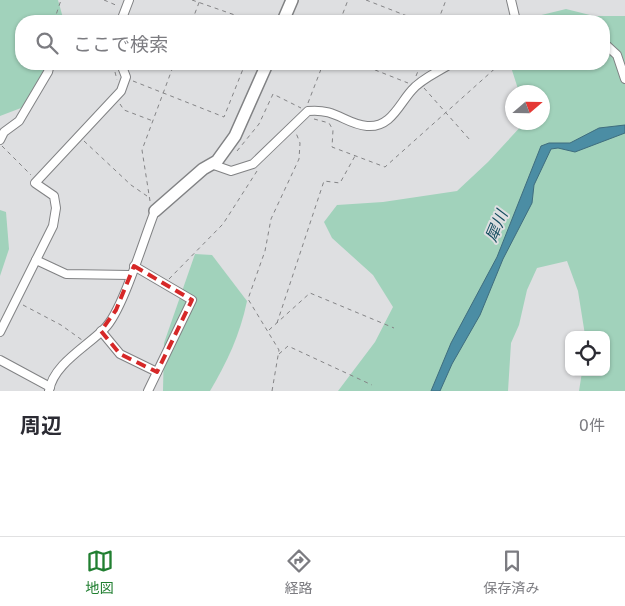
<!DOCTYPE html>
<html lang="ja">
<head>
<meta charset="utf-8">
<style>
	body { margin:0; font-family:"DejaVu Sans","Noto Sans JP",sans-serif; background:#f7f7f7; color:#2b2b33 }
	.controls { position:absolute; right:15px; bottom:15px; display:grid; overflow:hidden; border-radius:10px; box-shadow:0 1px 4px #0004 }
	.controls button { width:45px; height:45px; display:grid; place-items:center; padding:0; border:0; border-bottom:1px solid #e1e1e2; background:#fff; color:#2b2b33; font:25px sans-serif }
	.compass { position:absolute; left:505px; top:85px; width:45px; height:45px; border-radius:50%; background:#fff; box-shadow:0 1px 4px #0004; rotate:70deg }
	.list { margin:0; padding:0; list-style:none }
	h2 { display:flex; justify-content:space-between; align-items:center; height:65px; margin:0; padding:0 20px; font-size:21px }
	h2 small { font-size:16px; font-weight:400; color:#7c7c81 }
	.icon { flex:none; width:28px; height:28px; fill:none; stroke:currentColor; stroke-width:2; stroke-linecap:round; stroke-linejoin:round }
	.map { position:relative; flex:none; width:625px; height:391px; overflow:hidden }
	.search { position:absolute; background:#fff; box-shadow:0 1px 4px #0004; left:15px; right:15px; top:15px; height:55px; display:flex; align-items:center; gap:12px; box-sizing:border-box; padding:0 18px; border-radius:20px; color:#7c7c81; font-size:19px }
	.sheet { height:145px; background:#fff }
	nav { display:flex; justify-content:space-around; align-items:center; box-sizing:border-box; height:70px; border-top:1px solid #e1e1e2; background:#fff; font-size:14px; color:#7c7c81 }
	nav a { display:grid; justify-items:center; gap:2px }
	nav .on { color:#217f31 }
	.map>svg:first-child { display:block }
	.green { fill:#a1d2bb }
	.water { fill:#4b8da4; stroke:#3f6d7e }
	.lines { fill:none; stroke-linecap:round; stroke-linejoin:round }
	.street-casing { stroke:#818284; stroke-width:10 }
	.secondary-casing { stroke:#818284; stroke-width:14 }
	.path { stroke:#848486; stroke-width:1; stroke-dasharray:4 4; stroke-linecap:butt }
	.street { stroke:#fff; stroke-width:8 }
	.secondary { stroke:#fff; stroke-width:11 }
	.marked { fill:none; stroke:#d62828; stroke-width:4; stroke-dasharray:10 6; stroke-linejoin:round }
	.labels { text-anchor:middle; stroke-width:4; stroke-linejoin:round; paint-order:stroke }
	.water-label { font-size:16px; font-style:italic; fill:#164e60; stroke:#dedfe1 }
</style>
</head>
<body>
<div class="map">
<svg width="625" height="391" viewBox="0 0 625 391">
	<rect width="100%" height="100%" fill="#dedfe1"/>
	<!-- green -->
	<g class="green">
		<polygon points="0,0 58,0 63,18 62,21 21,21 21,64 53,64 34,103 0,116"/>
		<polygon points="566,9 594,16 625,16 625,391 579,391 582,372 606,372 606,335 585,335 578,291 567,261 537,268 527,290 519,325 511,343 508,391 338,391 375,342 393,307 373,275 332,238 324,222 337,205 383,202 457,191 488,162 524,123 542,122 542,92 519,92 510,64 604,64 604,21 517,21"/>
		<polygon points="0,210 6,212 9,249 0,276"/>
		<path d="M195,254L212,255L247,301C240,335 227,362 210,391H163L164,343Z"/>
	</g>
	<!-- water -->
	<polygon class="water" points="625,125 625,133 575,152 558,148 551,149 534,185 532,203 503,259 480,315 452,364 440,391 431,391 451,343 497,257 541,146 549,143 570,143 599,128"/>
	<g class="lines">
		<defs>
			<g id="street">
				<polyline points="511,0 516,21"/>
				<polyline points="121,21 129,0"/>
				<polyline points="544,21 554,21"/>
				<polyline points="604,43 617,55 625,79"/>
				<polyline points="0,140 4,132 19,121 48,72 50,64"/>
				<path d="M211,164L231,171L253,164L308,111C336,108 345,124 367,126C391,128 399,104 412,90C421,79 438,72 450,64"/>
				<polyline points="36,260 66,274 130,275"/>
				<polyline points="134,266 192,300 148,391"/>
				<polyline points="101,331 120,354 157,372"/>
				<polyline points="0,332 53,226 56,208 54,196 35,183 121,91 126,77 121,64"/>
				<polyline points="0,360 50,387"/>
				<path d="M49,391C53,364 88,346 105,328C123,310 144,238 155,211"/>
			</g>
			<g id="secondary">
				<polyline points="283,21 292,0"/>
				<polyline points="155,211 203,169 217,161 235,136 267,64"/>
			</g>
		</defs>
		<!-- street casing -->
		<use href="#street" class="street-casing"/>
		<!-- secondary casing -->
		<use href="#secondary" class="secondary-casing"/>
		<!-- path -->
		<g class="path">
			<polyline points="104,0 118,6"/>
			<polyline points="192,0 252,21"/>
			<polyline points="366,0 420,21"/>
			<polyline points="54,21 61,0"/>
			<polyline points="192,21 200,0"/>
			<polyline points="340,21 348,0"/>
			<polyline points="438,21 446,0"/>
			<polyline points="360,64 408,83"/>
			<polyline points="115,72 117,80"/>
			<polyline points="416,76 421,64"/>
			<polyline points="133,81 224,117 245,64"/>
			<polyline points="424,88 470,140"/>
			<polyline points="308,103 323,64"/>
			<polyline points="120,104 124,110 153,121"/>
			<polyline points="314,119 329,123 333,130 332,147 385,167 500,64"/>
			<polyline points="84,141 131,185 147,196"/>
			<polyline points="2,146 31,175"/>
			<polyline points="237,151 259,124 273,94 301,108"/>
			<polyline points="150,201 142,150 174,64"/>
			<polyline points="169,279 223,224 257,171"/>
			<polyline points="23,305 61,325 82,340"/>
			<polyline points="277,323 324,181 340,183 355,156"/>
			<polyline points="269,330 310,293 394,328"/>
			<polyline points="279,354 288,346 372,385"/>
			<polyline points="272,391 279,350 248,299 265,251 271,219 299,159 300,143 296,133"/>
		</g>
		<!-- street -->
		<use href="#street" class="street"/>
		<!-- secondary -->
		<use href="#secondary" class="secondary"/>
	</g>
	<!-- marked area -->
	<path class="marked" d="M134,266L192,300L157,372L120,354L101,331L116,310Z"/>
	<g class="labels">
		<!-- water labels -->
		<g class="water-label">
			<text transform="translate(496 226) rotate(-67)" y="6">犀川</text>
		</g>
	</g>
</svg>
<div class="controls">
<button><svg class="icon" aria-label="locate" viewBox="0 0 24 24"><circle cx="12" cy="12" r="6"/><path d="M12 2v4M12 18v4M2 12h4M18 12h4"/></svg></button>
</div>
<svg class="compass" viewBox="-18 -18 36 36"><path d="M0-13l5 13h-10z" fill="#e53935"/><path d="M0 13l5-13h-10z" fill="#7c7c81"/></svg>
<div class="search"><svg class="icon" aria-label="search" viewBox="0 0 24 24"><circle cx="10" cy="10" r="6"/><path d="M15 15l6 6"/></svg>ここで検索</div>
</div>
<section class="sheet">
<h2>周辺<small>0件</small></h2>
<ul class="list">
</ul>
</section>
<nav>
<a class="on"><svg class="icon" aria-label="map" viewBox="0 0 24 24"><path d="M3 6l6-2 6 2 6-2v14l-6 2-6-2-6 2zM9 4v14M15 6v14"/></svg>地図</a>
<a><svg class="icon" aria-label="directions" viewBox="0 0 24 24"><path d="M12 3l9 9-9 9-9-9zM9 14v-3h6M13 9l2 2-2 2"/></svg>経路</a>
<a><svg class="icon" aria-label="saved" viewBox="0 0 24 24"><path d="M7 4h10v16l-5-4-5 4z"/></svg>保存済み</a>
</nav>
</body>
</html>
